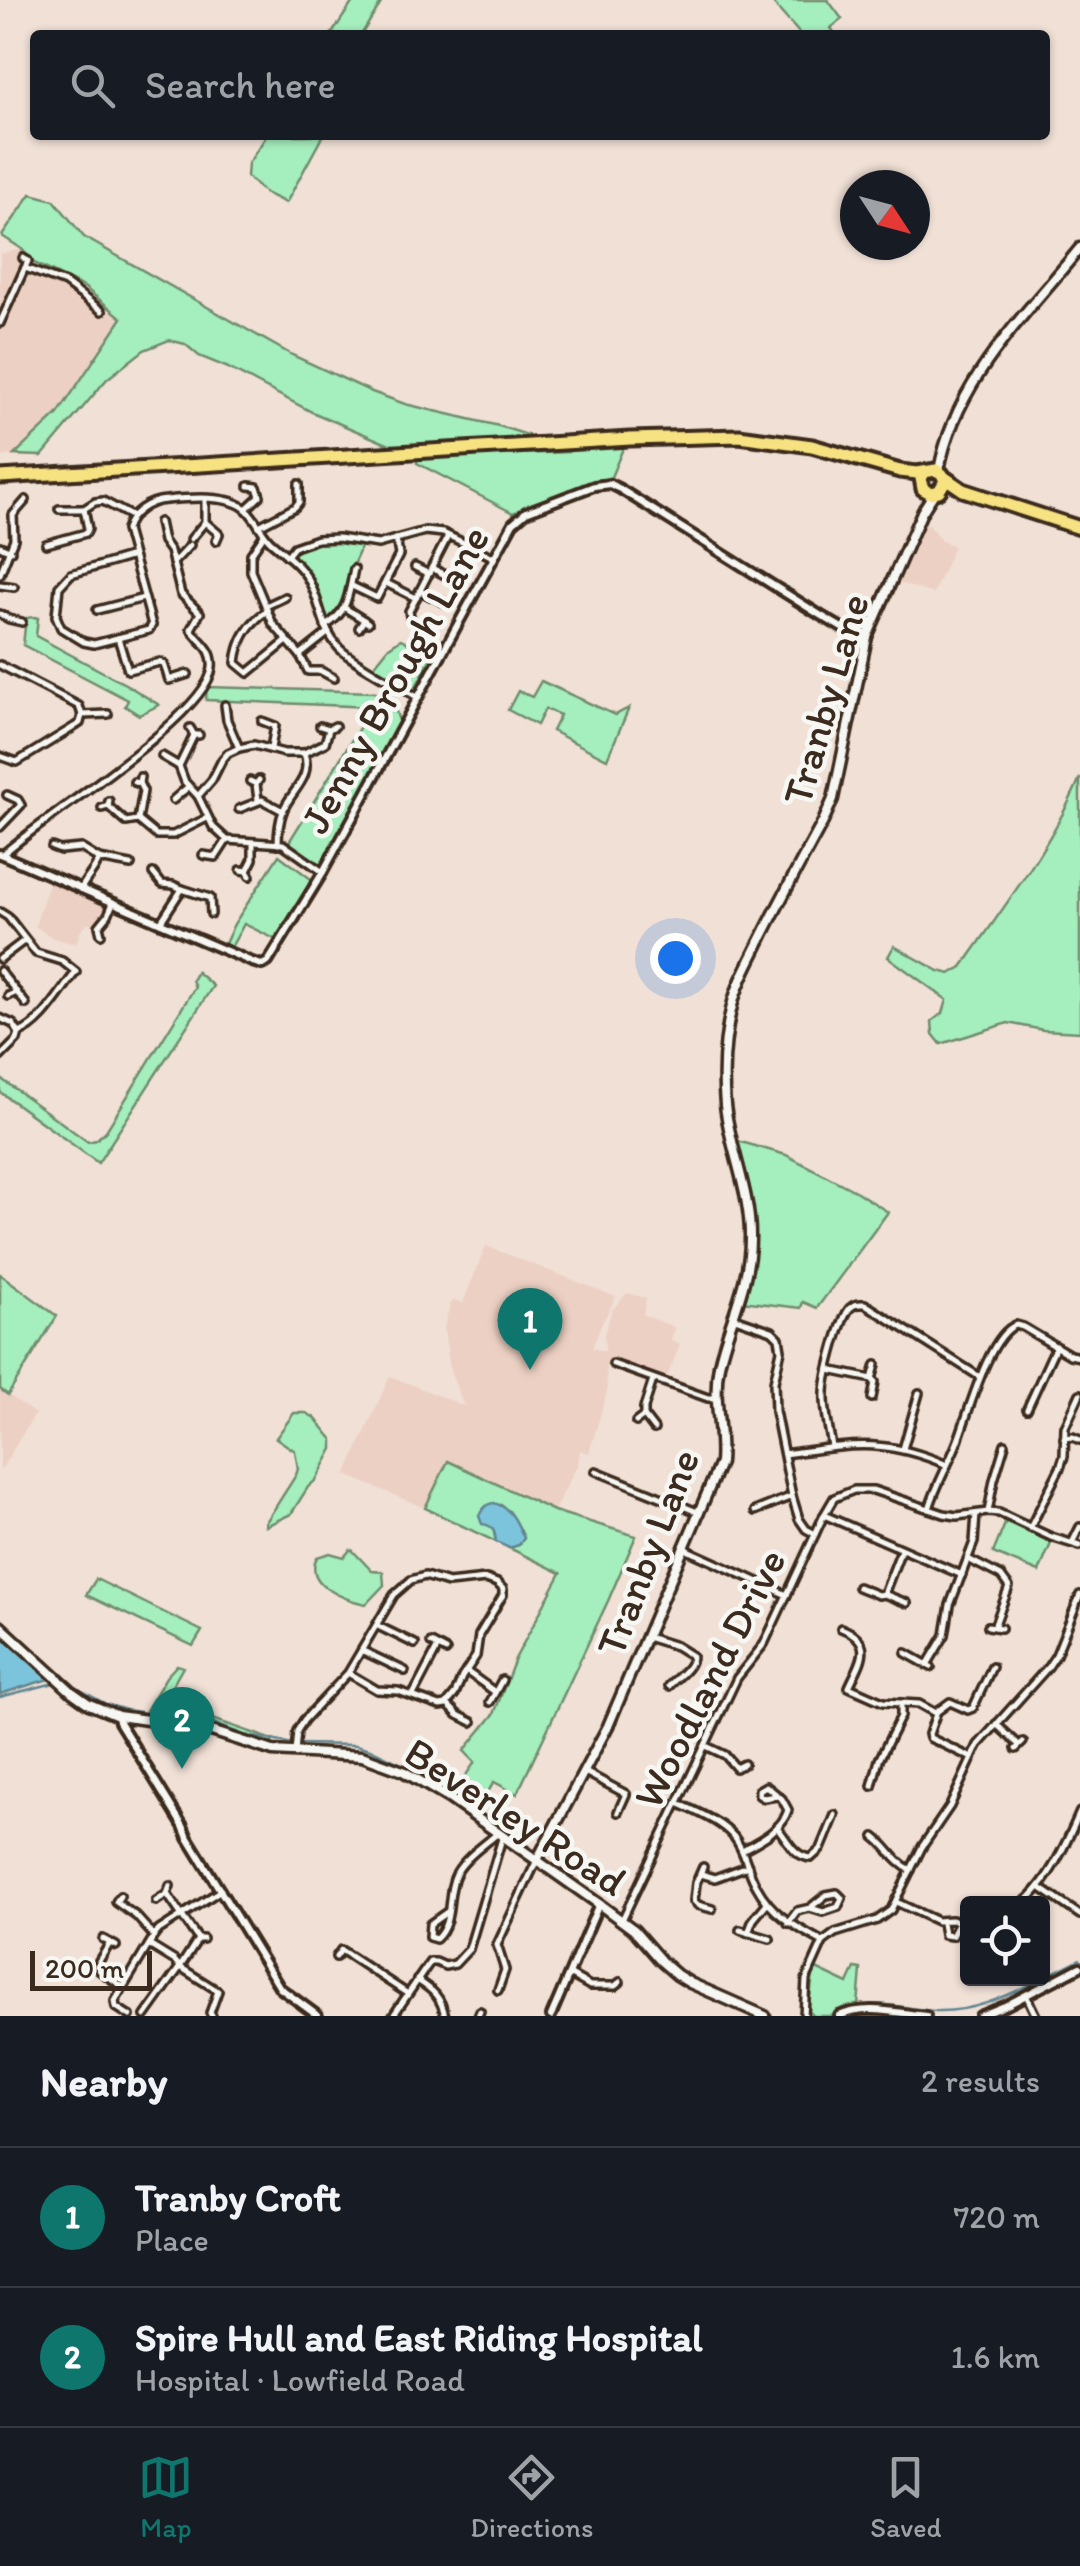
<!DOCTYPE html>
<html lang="en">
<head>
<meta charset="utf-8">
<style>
	body { margin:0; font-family:Itim,sans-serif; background:#242831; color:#f1f3f6 }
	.controls { position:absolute; right:30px; bottom:30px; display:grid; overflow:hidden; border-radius:10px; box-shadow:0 2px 8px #0004 }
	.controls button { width:90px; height:90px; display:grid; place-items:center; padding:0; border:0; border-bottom:2px solid #363941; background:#171b24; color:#f1f3f6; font:50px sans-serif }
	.compass { position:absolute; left:840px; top:170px; width:90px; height:90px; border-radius:50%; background:#171b24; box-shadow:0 2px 8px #0004; rotate:126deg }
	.scale { position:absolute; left:30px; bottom:25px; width:122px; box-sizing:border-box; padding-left:10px; border:5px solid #3b2a1e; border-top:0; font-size:28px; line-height:35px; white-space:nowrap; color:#3b2a1e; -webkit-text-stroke:8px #f6f6f2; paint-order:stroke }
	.you { position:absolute; left:675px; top:958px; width:35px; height:35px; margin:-25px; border:8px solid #fff; border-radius:50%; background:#1a73e8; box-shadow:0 0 0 15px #1a73e833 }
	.badge { display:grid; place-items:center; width:65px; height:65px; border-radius:50%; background:#0f766e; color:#fff; font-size:32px; font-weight:700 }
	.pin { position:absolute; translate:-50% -82px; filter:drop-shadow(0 2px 5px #0008) }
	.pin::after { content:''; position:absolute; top:52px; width:35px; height:30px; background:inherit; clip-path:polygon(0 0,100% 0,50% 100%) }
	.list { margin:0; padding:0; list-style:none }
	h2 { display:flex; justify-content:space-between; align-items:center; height:130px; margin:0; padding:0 40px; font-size:42px }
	h2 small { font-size:32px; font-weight:400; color:#9ea1a6 }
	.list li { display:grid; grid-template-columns:65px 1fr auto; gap:30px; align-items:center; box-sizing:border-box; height:140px; padding:0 40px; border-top:2px solid #363941 }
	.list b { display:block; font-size:38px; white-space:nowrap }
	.list p { margin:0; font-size:32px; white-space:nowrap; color:#9ea1a6 }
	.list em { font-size:32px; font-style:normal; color:#9ea1a6 }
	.icon { flex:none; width:55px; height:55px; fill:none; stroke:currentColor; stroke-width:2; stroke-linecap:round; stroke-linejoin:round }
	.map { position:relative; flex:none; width:1080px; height:2016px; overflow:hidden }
	.search { position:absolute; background:#171b24; box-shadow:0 2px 8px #0004; left:30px; right:30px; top:30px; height:110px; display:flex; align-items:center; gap:25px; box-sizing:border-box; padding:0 35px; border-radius:10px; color:#9ea1a6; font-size:38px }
	.sheet { height:410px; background:#171b24 }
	nav { display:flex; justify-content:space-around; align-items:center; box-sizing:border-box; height:140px; border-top:2px solid #363941; background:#171b24; font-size:28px; color:#9ea1a6 }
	nav a { display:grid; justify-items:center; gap:5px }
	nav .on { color:#0f766e }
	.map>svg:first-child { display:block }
	.built { fill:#ecd0c3 }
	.green { fill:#a5eebd; stroke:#708c6e; stroke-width:2.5 }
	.water { fill:#7cc4dc; stroke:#628690; stroke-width:2.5 }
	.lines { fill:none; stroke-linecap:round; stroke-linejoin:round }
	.stream { stroke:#628690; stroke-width:2.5 }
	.minor-casing { stroke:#3b2a1e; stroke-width:12 }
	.tertiary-casing { stroke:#3b2a1e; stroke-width:14 }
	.secondary-casing { stroke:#3b2a1e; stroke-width:15 }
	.trunk-casing { stroke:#3b2a1e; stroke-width:19 }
	.minor { stroke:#f6f6f2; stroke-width:5 }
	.tertiary { stroke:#f6f6f2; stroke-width:6 }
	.secondary { stroke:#f6f6f2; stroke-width:8 }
	.trunk { stroke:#f7e281; stroke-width:11 }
	.labels { text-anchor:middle; stroke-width:9; stroke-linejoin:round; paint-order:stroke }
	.street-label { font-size:42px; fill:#3b2a1e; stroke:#f6f6f2 }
</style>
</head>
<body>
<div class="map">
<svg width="1080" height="2016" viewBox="0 0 1080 2016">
	<rect width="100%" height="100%" fill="#f0e0d6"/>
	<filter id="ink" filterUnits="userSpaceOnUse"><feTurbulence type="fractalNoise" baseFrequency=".01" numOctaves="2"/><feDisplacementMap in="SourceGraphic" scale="20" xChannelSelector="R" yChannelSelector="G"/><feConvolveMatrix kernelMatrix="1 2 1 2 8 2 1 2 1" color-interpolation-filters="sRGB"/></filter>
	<g filter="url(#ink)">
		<!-- built -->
		<g class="built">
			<polygon points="22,249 32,262 84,287 122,318 58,414 14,455 0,457 0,254"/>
			<polygon points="921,523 930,526 940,540 954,546 933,594 896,582"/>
			<polygon points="50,880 109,905 94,926 88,922 80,932 76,944 53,938 35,926"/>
			<polygon points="486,1246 616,1297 601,1325 592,1348 605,1351 604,1334 612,1310 627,1293 646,1298 643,1315 674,1327 671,1341 680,1345 664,1384 606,1366 607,1392 589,1453 580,1450 578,1464 554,1511 449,1462 425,1508 346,1475 390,1376 464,1406 450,1371 444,1328 450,1305 454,1300 463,1303"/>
			<polygon points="0,1389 35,1414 0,1471"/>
		</g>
		<!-- green -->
		<g class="green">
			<polygon points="354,0 383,0 361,35 331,35"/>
			<polygon points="770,0 828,0 842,19 831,28 836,35 801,35"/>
			<polygon points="267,135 323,135 286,203 265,193 247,177 248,164"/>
			<polygon points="31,194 54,200 84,237 292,355 372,392 405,404 499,426 540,439 399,449 312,412 226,367 199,356 185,344 169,340 144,350 107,379 42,456 14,455 58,414 122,318 84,287 32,262 22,249 2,236"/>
			<polygon points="624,446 611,477 513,513 417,463 417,458 568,452 571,448"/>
			<path d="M334,540L362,545L349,574L351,587L341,609L329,622L324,623L311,580L307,572L289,556C300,545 319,541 334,540Z"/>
			<polygon points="34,617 38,618 36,636 127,685 159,705 139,715 125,706 128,700 23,645 26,618"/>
			<polygon points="401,639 432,656 413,692 373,667 389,647"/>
			<polygon points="541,681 615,715 629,708 607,759 552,731 560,715 545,709 537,725 508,710 518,691 532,697"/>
			<polygon points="207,687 374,692 393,702 400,724 323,866 315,866 289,842 372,707 206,700"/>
			<path d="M1080,778V1032L1043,1030L1008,1023L941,1044L933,1034L932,1021L943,1013L947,1000L888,957L894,946L939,971L950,974L962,967C1004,907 1051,845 1080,778Z"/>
			<polygon points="279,855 315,882 281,942 244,924 230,949 224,946 234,924"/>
			<polygon points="197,972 213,986 98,1163 0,1092 0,1078 88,1142 96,1140 106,1131 195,987 192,980"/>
			<polygon points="738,1141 786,1155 857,1192 888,1212 817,1308 803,1302 801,1308 741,1301 754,1244 749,1185"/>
			<polygon points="0,1274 57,1316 8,1395 0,1389"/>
			<polygon points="294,1413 306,1413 315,1418 333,1440 333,1449 316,1480 308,1487 291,1514 266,1526 266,1522 296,1475 298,1469 295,1451 276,1438"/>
			<polygon points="448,1461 554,1511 636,1536 608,1601 517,1794 494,1782 477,1810 453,1794 475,1762 464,1751 494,1714 515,1659 561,1573 509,1548 519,1545 524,1538 510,1512 501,1505 489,1524 493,1528 496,1542 425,1508"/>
			<polygon points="1007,1519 1052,1541 1039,1572 993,1553"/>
			<path d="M350,1550H352L372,1571L383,1572L384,1585L366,1604C346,1600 303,1585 317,1557L330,1553L344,1557Z"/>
			<polygon points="96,1579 202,1631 193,1646 86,1595"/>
			<polygon points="177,1665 183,1667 170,1690 172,1697 207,1717 273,1740 270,1746 201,1722 144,1714 166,1677"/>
			<polygon points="814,1968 848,1984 855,1968 861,1969 858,2006 834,2016 814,2016 808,2011"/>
		</g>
		<!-- water -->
		<g class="water">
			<path d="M494,1503C512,1508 517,1523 524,1538L519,1545L509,1548L496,1542C495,1531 493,1525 482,1524L479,1516C483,1508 485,1504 494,1503Z"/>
			<polygon points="0,1635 49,1679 0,1694"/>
		</g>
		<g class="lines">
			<!-- stream -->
			<g class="stream">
				<polyline points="66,1682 106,1704 126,1710 208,1721 244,1735 293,1744"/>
				<polyline points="0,1697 58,1682"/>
				<polyline points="299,1744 356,1745 370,1749 422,1774 534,1850"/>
				<polyline points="1042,1978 1080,1959"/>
				<path d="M851,2009C879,1998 908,2010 937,2011C976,2012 1008,1995 1042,1979"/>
			</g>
			<defs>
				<g id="minor">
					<polyline points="25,268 65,283 102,311"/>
					<polyline points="0,323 28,261 23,258"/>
					<polyline points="59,509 84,509 95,502 103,501 131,516"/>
					<polyline points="246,509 260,496 257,487 249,486"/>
					<polyline points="205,522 219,534 216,541"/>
					<polyline points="205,522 205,500"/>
					<polyline points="259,526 295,507 299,502 299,484"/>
					<polyline points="264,535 251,554 251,571 273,624 300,655 329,632"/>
					<polyline points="191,539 205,522"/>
					<polyline points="46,544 86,533 88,529 84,509"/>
					<polyline points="0,546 11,551"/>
					<path d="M133,556L71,574L59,587L56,616L61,628L84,642L94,644L149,630L152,625L126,530C130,513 149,501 166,500C188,498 231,494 247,510C257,520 261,532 270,541C282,552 300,564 308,579C321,601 320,627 339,648C352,662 399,686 417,697"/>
					<polyline points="287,556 294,547 317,539 338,538 378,544 425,531 443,533 493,557"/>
					<polyline points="173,563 190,545"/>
					<polyline points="415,567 429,574"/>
					<polyline points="432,568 459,583"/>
					<polyline points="0,574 14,539 13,515 26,500"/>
					<polyline points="386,583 416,598 409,611 410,616"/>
					<polyline points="0,585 14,587"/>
					<polyline points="352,586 377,598 399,555 396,539"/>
					<polyline points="420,591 446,603"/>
					<polyline points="416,598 448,536"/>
					<polyline points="266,606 285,597"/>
					<polyline points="345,608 364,620"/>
					<polyline points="97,610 144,598"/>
					<path d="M267,611C247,624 238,641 236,663L248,673L287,641"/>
					<polyline points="0,614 9,619 22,622"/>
					<path d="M325,626C349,613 349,591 354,569"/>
					<polyline points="359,628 364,620 368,623"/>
					<polyline points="118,638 128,670 160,662 164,664 169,680 188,674"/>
					<polyline points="300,655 308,671 321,671 334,678"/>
					<polyline points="0,665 79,706 82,715 108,714"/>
					<polyline points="225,705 227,720 239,748"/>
					<polyline points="262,721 275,726 271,748"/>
					<polyline points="320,726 329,729 335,726"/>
					<polyline points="190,728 194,735 199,735"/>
					<polyline points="194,735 179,766 185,782 198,796 213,827 227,840 283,844 323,872"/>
					<polyline points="304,753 325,743 329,729"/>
					<polyline points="0,756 17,762 74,727 80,723 82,715"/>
					<polyline points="162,756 179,766"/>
					<polyline points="250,781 256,784 259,780"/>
					<polyline points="134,782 139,783 140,777"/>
					<polyline points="139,783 143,791 138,820 156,835 173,835 207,818"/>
					<polyline points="256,784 258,800"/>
					<path d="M198,796L212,780L222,760L228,753L239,748L254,745L284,753H304C313,779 291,790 283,811C279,822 278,833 278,844"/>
					<polyline points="173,800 188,787"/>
					<polyline points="108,806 126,822 138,820"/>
					<polyline points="102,808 108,806 109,801"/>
					<polyline points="239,809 262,800 283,811"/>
					<polyline points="0,827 21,805 18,800 7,795"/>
					<polyline points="52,847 60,850 81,848 99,859"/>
					<path d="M2,855C42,818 207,716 212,668C214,648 200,643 191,629L200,613L181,594L170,551L163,541L159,522"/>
					<polyline points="203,855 216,857 227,840"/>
					<polyline points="241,870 247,871 250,876"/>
					<polyline points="247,871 253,859 253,843"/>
					<polyline points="153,873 162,884 173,885 182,889 160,923"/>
					<path d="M81,889C86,878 95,871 99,859L131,865"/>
					<polyline points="182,889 210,898 211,914"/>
					<path d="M0,912L8,917L36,953L62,961L76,972C61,990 42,1025 19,1033"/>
					<polyline points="101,934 99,926 108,915 113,903"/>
					<polyline points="0,959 25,940"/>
					<polyline points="0,971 26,1004"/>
					<polyline points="8,996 17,992"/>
					<polyline points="0,1018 13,1024 19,1033"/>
					<polyline points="0,1057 17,1040 19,1033"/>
					<polyline points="732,1317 772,1331 779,1338 781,1350 774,1382 775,1411 792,1496 799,1519 806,1529 815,1534"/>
					<polyline points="613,1364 708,1398 715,1398"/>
					<polyline points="829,1370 872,1379 876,1365"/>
					<polyline points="872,1379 875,1382 872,1398"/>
					<polyline points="1027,1409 1056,1346"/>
					<polyline points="644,1416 654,1429"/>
					<polyline points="636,1422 644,1416 644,1408 653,1380"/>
					<polyline points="1064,1438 1073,1437 1080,1440"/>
					<path d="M832,1447C829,1429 824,1410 825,1392C826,1375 840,1319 850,1308C856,1303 859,1304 865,1304L980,1377"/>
					<polyline points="903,1449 919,1393"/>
					<path d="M784,1454C850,1445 883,1437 947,1465"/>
					<polyline points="596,1471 700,1513"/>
					<path d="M929,1509C936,1485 948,1466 957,1443C968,1416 988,1335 1016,1325L1023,1327L1070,1355L1080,1357"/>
					<polyline points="755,1511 792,1496"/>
					<polyline points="988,1512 994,1480 1005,1444"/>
					<polyline points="824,1515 962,1575"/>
					<polyline points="1030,1528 1060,1468 1064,1456 1065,1427 1080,1394"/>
					<polyline points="1072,1543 1080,1527"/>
					<polyline points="685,1549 787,1595"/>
					<polyline points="968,1559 1001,1576 1009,1587 994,1627"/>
					<polyline points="858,1587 878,1595 884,1594 901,1550"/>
					<polyline points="884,1594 907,1603"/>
					<polyline points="378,1626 415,1644"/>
					<polyline points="988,1626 1001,1628"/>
					<path d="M841,1628C877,1642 860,1662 849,1687L883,1702L919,1704L935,1713"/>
					<path d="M647,1637L676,1646L692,1656C692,1668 677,1677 669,1686"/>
					<polyline points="431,1643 446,1651"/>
					<polyline points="363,1651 405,1671"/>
					<polyline points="906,1653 931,1667"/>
					<polyline points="927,1665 945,1635 950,1605 974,1542 976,1514"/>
					<polyline points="466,1671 495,1692"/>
					<polyline points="413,1695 438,1647"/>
					<polyline points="490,1702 502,1680"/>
					<polyline points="447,1704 458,1715 472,1722"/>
					<polyline points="935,1713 950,1702 968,1710 973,1708 992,1667"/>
					<polyline points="936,1714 929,1734 930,1738 972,1758"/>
					<polyline points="996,1724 1018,1744"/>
					<polyline points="706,1746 725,1755 736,1768 744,1764"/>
					<polyline points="1016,1749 1023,1742"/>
					<polyline points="295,1752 297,1731 304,1720 348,1673 394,1595 411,1580 425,1576 448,1583 486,1579 497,1583 503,1589 503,1595 479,1635 476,1656 462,1677 455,1694 446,1705 440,1706 398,1691 377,1690 348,1673"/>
					<polyline points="583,1771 626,1794 618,1812"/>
					<polyline points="872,1786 879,1760 901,1716 901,1704"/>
					<path d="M680,1804C699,1813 720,1821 734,1837C746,1852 747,1871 757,1887C772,1915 796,1927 823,1942"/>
					<path d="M777,1827C787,1839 794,1857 811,1858L821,1849L835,1815"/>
					<path d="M875,1837C890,1848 894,1862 911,1870"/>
					<path d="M742,1850C759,1841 782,1830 788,1810L782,1799L766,1786L759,1790V1795L764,1798L777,1796"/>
					<polyline points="703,1867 696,1883 694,1901 698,1905 712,1909"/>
					<polyline points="701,1874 715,1878 748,1866"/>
					<polyline points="1039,1887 1080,1915"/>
					<polyline points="167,1894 198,1939 203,1939"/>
					<polyline points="120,1896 116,1902 136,1916 154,1936"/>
					<polyline points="156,1901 167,1894 170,1886"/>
					<polyline points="896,1902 937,1921 950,1920 968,1922"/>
					<path d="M1022,1904C1048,1884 1067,1842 1080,1812"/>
					<path d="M447,1912L430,1924L429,1937L436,1939C455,1921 445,1894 457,1872C466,1857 484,1845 498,1833"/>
					<polyline points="622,1920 737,1678 764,1644 824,1515 834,1498 854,1490 873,1490 944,1514 957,1516 988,1512 999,1513 1051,1537 1080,1546"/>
					<polyline points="788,1923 797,1911 810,1908 826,1895 837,1893 842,1898 838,1907 823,1912 810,1908"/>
					<polyline points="942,1923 944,1935 952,1936 959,1922"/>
					<polyline points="740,1930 770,1939"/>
					<polyline points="748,1933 753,1920 767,1903"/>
					<polyline points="103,1939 116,1946"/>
					<polyline points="198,1939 180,1967 218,1991 210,2013 212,2016"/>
					<polyline points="110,1943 99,1961 99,1970 123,1987"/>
					<polyline points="336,1957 341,1950 408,1994"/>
					<polyline points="569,1974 590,1986 615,1986 620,1982"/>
					<path d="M417,1980C433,1990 441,1997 445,2016"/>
					<polyline points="498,1990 505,1970 497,1945 537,1860"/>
					<polyline points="1026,1995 1036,2016"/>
					<polyline points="130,2016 116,2007 115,2001 154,1936 159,1930 221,1890"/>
					<polyline points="145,2016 180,1967 175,1961 149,1945"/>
					<polyline points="393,2016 430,1962 436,1962 445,1966 455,1964 469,1949 503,1835"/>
					<polyline points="478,2016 480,2011"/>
					<polyline points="804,2016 806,1980 823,1942 835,1933 877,1920 891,1910 922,1847 950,1806 978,1745 1048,1667 1056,1655 1080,1595"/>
				</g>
				<g id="tertiary">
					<polyline points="0,854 252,962 262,965 268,962 323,872 513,523 526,512 594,486 610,484 620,489 820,615 842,628 867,637"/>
					<polyline points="118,1716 119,1722 183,1826 188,1838 280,1988 318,2016"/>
					<polyline points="551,2016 599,1904"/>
					<path d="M839,2016C867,2004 896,2013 926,2016"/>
					<polyline points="980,2016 1007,2005 1080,1967"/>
				</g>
				<g id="secondary">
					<path d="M939,471C954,382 1025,316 1080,248"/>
					<polyline points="0,1626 72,1692 89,1704 118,1716 199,1727 273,1751 362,1756 403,1771 450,1799 599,1904 634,1930 661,1961 677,1975 690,1983 765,2016"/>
					<path d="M537,1860L608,1726L720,1463C723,1429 712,1400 719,1365C728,1323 750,1283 750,1239C751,1193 730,1150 725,1105C722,1072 724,1038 732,1006C737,984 749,964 759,943C779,902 801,862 823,822L833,799L867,637L922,512L934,493"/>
				</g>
				<g id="trunk">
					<polyline points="0,477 630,439 739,436 812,446 900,471 917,473 936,470 942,474 945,481 939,491 931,493 923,489 921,478 925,472"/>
					<polyline points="944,477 963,490 1080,528"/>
				</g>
			</defs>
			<!-- minor casing -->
			<use href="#minor" class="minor-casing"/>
			<!-- tertiary casing -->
			<use href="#tertiary" class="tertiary-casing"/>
			<!-- secondary casing -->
			<use href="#secondary" class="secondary-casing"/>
			<!-- trunk casing -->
			<use href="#trunk" class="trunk-casing"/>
			<!-- minor -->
			<use href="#minor" class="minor"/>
			<!-- tertiary -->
			<use href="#tertiary" class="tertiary"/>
			<!-- secondary -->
			<use href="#secondary" class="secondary"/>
			<!-- trunk -->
			<use href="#trunk" class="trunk"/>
		</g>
	</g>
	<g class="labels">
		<!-- street labels -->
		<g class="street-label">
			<text transform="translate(394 679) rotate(-61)" y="15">Jenny Brough Lane</text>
			<text transform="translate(825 699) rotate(-74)" y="15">Tranby Lane</text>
			<text transform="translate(647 1552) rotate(-69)" y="15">Tranby Lane</text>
			<text transform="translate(709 1678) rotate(-63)" y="15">Woodland Drive</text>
			<text transform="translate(516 1816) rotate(33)" y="15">Beverley Road</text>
		</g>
	</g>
</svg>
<div class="controls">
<button><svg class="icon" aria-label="locate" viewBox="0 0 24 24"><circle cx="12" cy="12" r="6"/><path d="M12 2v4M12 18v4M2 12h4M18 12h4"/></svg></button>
</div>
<svg class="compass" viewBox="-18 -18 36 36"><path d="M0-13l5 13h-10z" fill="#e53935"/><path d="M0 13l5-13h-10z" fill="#9ea1a6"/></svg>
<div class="scale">200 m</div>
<div class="you"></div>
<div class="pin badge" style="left:530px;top:1370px">1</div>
<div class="pin badge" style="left:182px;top:1769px">2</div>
<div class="search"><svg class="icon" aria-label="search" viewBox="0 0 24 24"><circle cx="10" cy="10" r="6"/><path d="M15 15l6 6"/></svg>Search here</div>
</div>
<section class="sheet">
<h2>Nearby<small>2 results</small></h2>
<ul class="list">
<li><span class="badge">1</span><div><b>Tranby Croft</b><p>Place</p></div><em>720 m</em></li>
<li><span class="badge">2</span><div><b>Spire Hull and East Riding Hospital</b><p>Hospital · Lowfield Road</p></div><em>1.6 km</em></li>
</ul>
</section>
<nav>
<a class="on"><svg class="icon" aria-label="map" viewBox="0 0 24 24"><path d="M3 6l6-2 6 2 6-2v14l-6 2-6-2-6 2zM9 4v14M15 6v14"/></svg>Map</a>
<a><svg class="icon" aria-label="directions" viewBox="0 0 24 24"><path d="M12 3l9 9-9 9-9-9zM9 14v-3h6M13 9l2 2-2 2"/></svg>Directions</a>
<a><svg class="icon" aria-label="saved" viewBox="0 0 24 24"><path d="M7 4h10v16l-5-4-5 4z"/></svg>Saved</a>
</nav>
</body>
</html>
